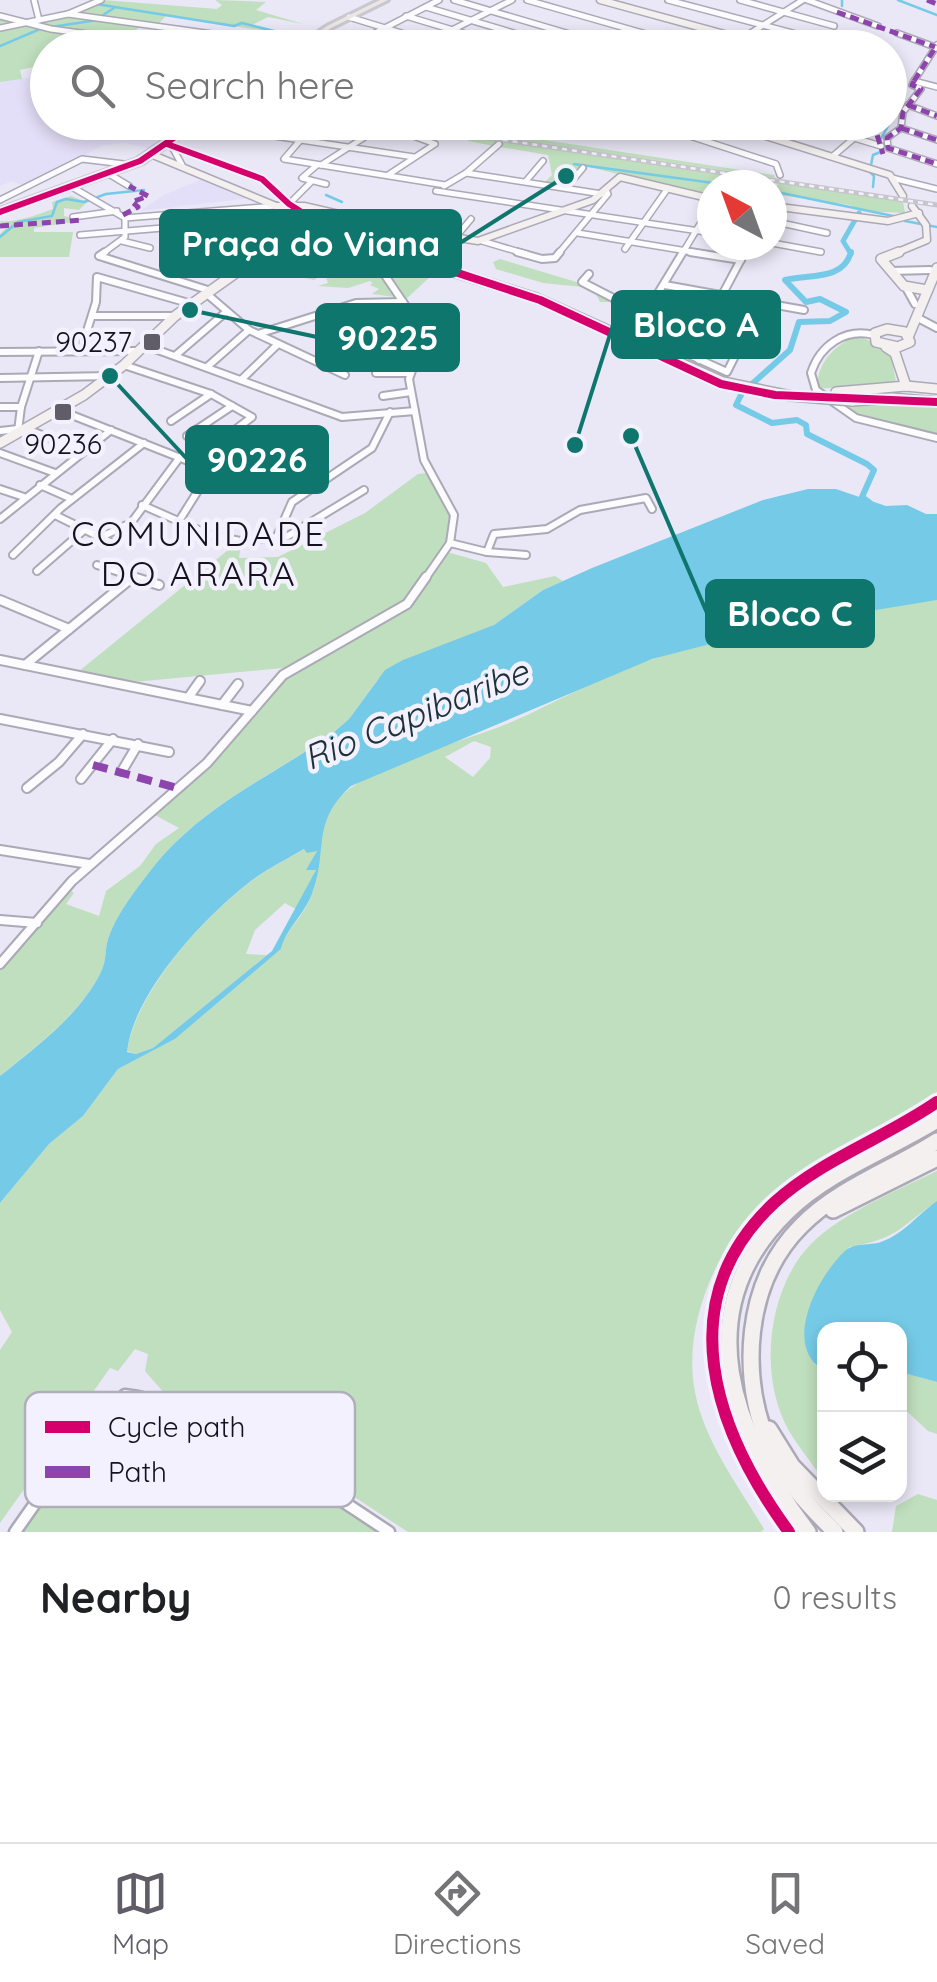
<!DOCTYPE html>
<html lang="en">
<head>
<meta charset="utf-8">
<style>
	body { margin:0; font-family:Quicksand,sans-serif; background:#f2f2f2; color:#202124 }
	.controls { position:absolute; right:30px; bottom:30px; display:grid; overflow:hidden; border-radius:20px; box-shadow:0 5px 15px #0003 }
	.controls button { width:90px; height:90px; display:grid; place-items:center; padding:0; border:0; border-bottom:2px solid #e0e0e0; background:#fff; color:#202124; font:50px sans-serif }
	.compass { position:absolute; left:697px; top:170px; width:90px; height:90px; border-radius:50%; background:#fff; box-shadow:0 5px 15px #0003; rotate:319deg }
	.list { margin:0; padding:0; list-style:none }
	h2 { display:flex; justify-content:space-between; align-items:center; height:130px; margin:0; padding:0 40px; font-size:42px }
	h2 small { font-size:32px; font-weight:400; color:#757577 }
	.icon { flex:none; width:55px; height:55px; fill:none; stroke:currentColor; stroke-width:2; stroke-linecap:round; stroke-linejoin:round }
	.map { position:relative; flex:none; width:937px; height:1532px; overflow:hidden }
	.search { position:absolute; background:#fff; box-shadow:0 5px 15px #0003; left:30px; right:30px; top:30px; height:110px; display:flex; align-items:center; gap:25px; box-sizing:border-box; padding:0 35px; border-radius:55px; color:#757577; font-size:38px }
	.sheet { height:310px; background:#fff }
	nav { display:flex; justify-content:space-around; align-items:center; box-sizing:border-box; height:140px; border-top:2px solid #e0e0e0; background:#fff; font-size:28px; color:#757577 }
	nav a { display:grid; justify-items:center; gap:5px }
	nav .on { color:#605d69 }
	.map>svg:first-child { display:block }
	.built { fill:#e4dff8 }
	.green { fill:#c0dfbe; fill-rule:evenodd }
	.water { fill:#75cbe7; fill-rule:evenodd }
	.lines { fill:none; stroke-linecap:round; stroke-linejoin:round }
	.stream { stroke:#75cbe7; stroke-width:2.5 }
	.canal-far1 { stroke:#75cbe7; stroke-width:5 }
	.canal { stroke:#75cbe7; stroke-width:6 }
	.street-far3-casing { stroke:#aca9b6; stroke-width:8 }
	.street-far2-casing { stroke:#aca9b6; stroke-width:10 }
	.street-far1-casing { stroke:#aca9b6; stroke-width:12 }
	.street-casing { stroke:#aca9b6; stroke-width:15 }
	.secondary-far2-casing { stroke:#aca9b6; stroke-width:9 }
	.secondary-far1-casing { stroke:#aca9b6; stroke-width:12 }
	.secondary-casing { stroke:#aca9b6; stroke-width:20 }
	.primary-casing { stroke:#c9c7cf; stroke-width:6 }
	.street-far3 { stroke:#fcfbfe; stroke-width:5 }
	.street-far2 { stroke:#fcfbfe; stroke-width:6 }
	.street-far1 { stroke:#fcfbfe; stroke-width:8 }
	.street { stroke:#fcfbfe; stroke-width:10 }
	.secondary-far2 { stroke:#f3f0ef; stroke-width:6 }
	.secondary-far1 { stroke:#f3f0ef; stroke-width:9 }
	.secondary { stroke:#f3f0ef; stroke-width:15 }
	.primary { fill:#ece5e2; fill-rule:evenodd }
	.rail-casing { stroke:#c6c5c9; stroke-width:5 }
	.rail { stroke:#f3f1fe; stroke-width:2.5; stroke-dasharray:5; stroke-linecap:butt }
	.secondary-bridge-casing { stroke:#aca9b6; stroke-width:12; stroke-linecap:butt }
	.secondary-bridge { stroke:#f3f0ef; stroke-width:9 }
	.quiet-far1 { stroke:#8e44ad; stroke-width:5; stroke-dasharray:9 5; stroke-linecap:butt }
	.quiet { stroke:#8e44ad; stroke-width:8; stroke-dasharray:15 8; stroke-linecap:butt }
	.cycleway-far2-casing { stroke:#f3f1fe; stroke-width:10 }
	.cycleway-far1-casing { stroke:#f3f1fe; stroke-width:12 }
	.cycleway-casing { stroke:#f3f1fe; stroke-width:19 }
	.cycleway-far2 { stroke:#d6006c; stroke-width:6 }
	.cycleway-far1 { stroke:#d6006c; stroke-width:8 }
	.cycleway { stroke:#d6006c; stroke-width:12 }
	.poi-dot { fill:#605d69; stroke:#f3f1fe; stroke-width:4 }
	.labels { text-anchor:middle; stroke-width:9; stroke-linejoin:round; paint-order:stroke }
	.far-poi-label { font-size:28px; fill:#15121d; stroke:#f3f1fe; text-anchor:end }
	.neighbourhood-label { font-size:35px; letter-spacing:2.5px; fill:#15121d; stroke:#f3f1fe }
	.water-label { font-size:35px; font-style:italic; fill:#1d3238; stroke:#f3f1fe }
	.key { fill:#f3f1fe; stroke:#b0aeba; stroke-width:2.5 }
	.key-label { font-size:28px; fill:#15121d }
	.leader { fill:none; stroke:#0f766e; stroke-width:4 }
	.callout-dot { fill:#0f766e; stroke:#f3f1fe; stroke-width:4 }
	.callout { fill:#0f766e; stroke:#0f766e; stroke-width:4 }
	.callout-label { font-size:35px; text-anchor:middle; font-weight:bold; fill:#fff }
</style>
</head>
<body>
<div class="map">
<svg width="937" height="1532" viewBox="0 0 937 1532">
	<rect width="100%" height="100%" fill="#eae7f6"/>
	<!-- built -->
	<g class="built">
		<polygon points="47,75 48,122 157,123 150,129 173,134 151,149 125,143 103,145 27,187 12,181 0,186 0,82"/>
		<polygon points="369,123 408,123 937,203 937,207"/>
		<polygon points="207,177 251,198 140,211 164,195"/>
	</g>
	<!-- green -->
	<g class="green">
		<polygon points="103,0 217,9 222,5 215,0 266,2 256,10 303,24 268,17 252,25 307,37 166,16 157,25 72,13"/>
		<polygon points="68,15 143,25 125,37 129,40 121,46 126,47 48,48 47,64 20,70 22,79 0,82 0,16 34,22"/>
		<polygon points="350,123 469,135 773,182 770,185 712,185 712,197 585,166 566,186 545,182 552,175 548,155 500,147 503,143 494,146 468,141 467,137 437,140"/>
		<polygon points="511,135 774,175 775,178 506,138"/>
		<polygon points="779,183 903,202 905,213 861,211 850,205 772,194"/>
		<path d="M71,196L87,202L79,210L64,208V216L73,218V222L34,228V232H73L69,257H0V234L5,229L0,221C15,223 37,215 53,209L52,202Z"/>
		<polygon points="278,206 289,207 326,231 334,257 368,265 383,275 396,297 372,294 379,289 370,285 373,283 370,281 348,288 318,286 328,283 323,269 315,272 320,276 314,280 299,277 293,267 303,264 310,253 319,252 306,241 301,243 306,246 296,243 288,248 312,229"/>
		<polygon points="335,234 455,272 452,278 430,277 405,300 383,269 345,258 334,248"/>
		<polygon points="500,259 593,287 615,302 600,302 593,288 543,283 496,269 493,262"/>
		<polygon points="666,286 718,296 692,346 696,357 654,334 636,314 651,308"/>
		<path d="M860,336L890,351L896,382L818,389C814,365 838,340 860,336Z"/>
		<polygon points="884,400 937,404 937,437 856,415 839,406"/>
		<polygon points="427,473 453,519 446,547 411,600 293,667 134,682 78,672 238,542 241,543 239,558 278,557 365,513 418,474"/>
		<path d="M447,552L486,563L503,587L555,576L563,581L543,590L494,625L378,679L349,719L333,733C267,779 202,805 151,870C135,891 114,917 107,943C105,953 106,962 101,972C80,1015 36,1046 0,1076V968L27,942L68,889L74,893L66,904L99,916L106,891L140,866L156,844L179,828L155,815L205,771L282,679L412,602Z"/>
		<path d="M937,600V1092C923,1103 909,1116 894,1125C857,1148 815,1163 780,1189C722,1232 681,1320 695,1392C704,1441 739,1487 764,1529L761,1532H408L359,1500L165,1394L145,1371L148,1354L135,1349L118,1371L110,1368L0,1523V1350L12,1332L0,1310V1203L49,1144L83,1116L118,1069L175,1039L281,949C287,928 303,917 311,897C324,864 314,822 340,797C373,764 462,742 507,724C556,703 602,675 653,659C744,630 842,609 937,600ZM474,741L491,747L490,758L473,777L445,757Z"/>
		<path d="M306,848L317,851L311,864L316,870L297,910L285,903L255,930L246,954L267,955L153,1048L136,1054L127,1051C136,992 204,916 253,880C269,868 288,859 306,848Z"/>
		<path d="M937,1171V1201C900,1227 898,1239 849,1247L814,1364L824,1371V1449L820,1454L824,1459V1481C813,1464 799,1448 789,1431C758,1377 767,1289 811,1244C840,1214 900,1189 937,1171Z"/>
		<polygon points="900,1372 937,1382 937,1434 928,1431 900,1405"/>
		<polygon points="148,1395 318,1486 389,1532 15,1532 116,1400"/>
		<polygon points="918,1494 937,1500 937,1532 892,1532 896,1506"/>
	</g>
	<!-- water -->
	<g class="water">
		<path d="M808,489H836L886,506L907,505L926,514H937V600L784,625L652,659L351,786C310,823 329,849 312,894C304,915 287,927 281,949L175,1039L118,1069L83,1116L49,1144L0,1203V1076C36,1047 80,1015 101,972C106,962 105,953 107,943C114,917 135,891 151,870C202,805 268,779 333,733L349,719L385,670L403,660L494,625L543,590L592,568L763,500ZM304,849L307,853L317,851L306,870H316L272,951L153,1048L136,1054L127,1052C133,993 205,916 251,881C267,869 287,859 304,849Z"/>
		<path d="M937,1201V1382L900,1372V1330H824V1371C781,1345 818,1276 845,1251C855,1242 869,1246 881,1242C904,1234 918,1214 937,1201Z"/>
	</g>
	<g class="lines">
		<!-- stream -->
		<g class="stream">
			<polyline points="842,0 842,6"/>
			<polyline points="898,0 937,15"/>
			<polyline points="96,4 234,26 242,23 298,37"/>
			<polyline points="100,17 114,8"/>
			<polyline points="51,27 98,20"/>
			<polyline points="0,46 40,29"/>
			<polyline points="574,164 728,185"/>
			<polyline points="871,165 873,155 883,151 879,142 892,119 890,116"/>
			<polyline points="870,172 874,176 873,187"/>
			<polyline points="772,191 898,217"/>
			<polyline points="326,195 342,202"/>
			<polyline points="905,221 937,227"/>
			<polyline points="0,237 18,222 52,216 57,202 66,199 84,202 106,194 144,190"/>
		</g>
		<!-- canal-far1 -->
		<polyline class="canal-far1" points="851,254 843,241 859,213"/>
		<!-- canal -->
		<path class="canal" d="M851,252C843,281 810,274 785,280L806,302L820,299L846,312L830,321L799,322L790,350L742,393L736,405L772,423L797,420L806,425L807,434L867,464L874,470L862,497L870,503"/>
		<defs>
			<g id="street-far3">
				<polyline points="34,0 39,20"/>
				<polyline points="454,0 617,48"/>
				<polyline points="527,0 695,48"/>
				<polyline points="668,0 800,35"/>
				<polyline points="740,0 834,26"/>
				<polyline points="807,0 878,26"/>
				<polyline points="426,7 564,48"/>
				<polyline points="68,14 300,46"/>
				<polyline points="0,16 51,29 190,48"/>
				<polyline points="406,16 513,48"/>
				<polyline points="349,17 450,48"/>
				<polyline points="0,28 68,14 101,0"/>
				<polyline points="897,33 935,47"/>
				<polyline points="308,40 357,48"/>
				<polyline points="350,46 439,0"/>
				<polyline points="416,48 512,0"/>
				<polyline points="727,48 803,0"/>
				<polyline points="914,81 912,85 921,89 903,112 901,128 887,138 888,148 937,164"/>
				<polyline points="914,81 937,45"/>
				<polyline points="914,81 937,87"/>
				<polyline points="908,105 937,116"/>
				<polyline points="316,122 284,159 445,185"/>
				<polyline points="342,122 403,132 435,144 388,175"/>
				<polyline points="445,122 452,122"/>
				<polyline points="647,122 776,164 780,175"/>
				<polyline points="721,122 734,126"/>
				<polyline points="801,122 881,146"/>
				<polyline points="194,124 414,157"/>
				<polyline points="901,128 937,140"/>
				<polyline points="592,130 606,122"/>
				<polyline points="509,133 517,122"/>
				<polyline points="170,143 182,165"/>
				<polyline points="833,156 853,139"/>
				<polyline points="317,165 302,178 326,184"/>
				<polyline points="321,165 379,128"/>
				<polyline points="466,173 602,194"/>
				<polyline points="109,174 129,186"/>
				<polyline points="892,178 937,189"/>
				<polyline points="526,181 543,161"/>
				<polyline points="444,186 466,173 499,144"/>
				<polyline points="72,187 125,218 125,237 102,254"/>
				<polyline points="567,187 583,168"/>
				<polyline points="436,191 712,233"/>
				<polyline points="0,200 82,159 132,165"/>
				<polyline points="289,204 312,181"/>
				<polyline points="73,217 117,211"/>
				<polyline points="125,218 275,206"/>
				<polyline points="772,221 827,233"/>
				<polyline points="332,231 334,254"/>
				<polyline points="578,233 705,254"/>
				<polyline points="80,235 281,218"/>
				<polyline points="455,238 471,219"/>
				<polyline points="122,241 150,248"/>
				<polyline points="482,241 526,254"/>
				<polyline points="772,243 821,252"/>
				<polyline points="625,249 668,188"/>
				<polyline points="558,254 608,194 606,190"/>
				<polyline points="682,254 712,204"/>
				<polyline points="743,254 748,245"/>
			</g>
			<g id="street-far2">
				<polyline points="105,252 99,256 211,291"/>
				<polyline points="334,252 382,271 420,327 419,351 409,379 424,460 454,515 450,543 425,579"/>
				<polyline points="517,252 542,259 555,258 560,252"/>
				<polyline points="690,252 741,260"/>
				<polyline points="891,271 930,270"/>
				<polyline points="589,274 582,282 615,299 661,342 727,372 762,302"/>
				<polyline points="665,285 804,310"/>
				<polyline points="905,286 915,304"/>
				<polyline points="207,294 249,330 345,375"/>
				<polyline points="632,313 655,298 683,252"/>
				<polyline points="92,316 175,316"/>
				<polyline points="918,318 937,328"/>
				<polyline points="375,324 414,318"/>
				<polyline points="258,334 356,303 403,302"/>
				<polyline points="615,334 645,328"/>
				<path d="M874,335C845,328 820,345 811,373L816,390L856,418L937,438"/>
				<polyline points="144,345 342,417 415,411"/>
				<polyline points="81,350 96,302 97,277 192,304"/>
				<polyline points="393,351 419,351"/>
				<polyline points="0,352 139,351"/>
				<polyline points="176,355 226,312"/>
				<polyline points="699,360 696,344 745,252"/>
				<polyline points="124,365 211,394 252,417 215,445"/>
				<polyline points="207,367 249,330"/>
				<polyline points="376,373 410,373"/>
				<polyline points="0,378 110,376"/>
				<polyline points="241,380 277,345"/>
				<polyline points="383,396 411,392"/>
				<polyline points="0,407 21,407"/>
				<polyline points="59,410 211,470 179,521"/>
				<polyline points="171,421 211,394"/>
				<polyline points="24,428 82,451"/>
				<polyline points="0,431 18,429"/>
				<polyline points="18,431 21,407 39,351"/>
				<polyline points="187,436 232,406"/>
				<polyline points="0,453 55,473"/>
				<polyline points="40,485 72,499"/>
				<polyline points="0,489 24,497"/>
				<polyline points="142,505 210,535 240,541 288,536 364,490"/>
				<polyline points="55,515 114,544"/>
				<polyline points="0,519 111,430"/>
				<polyline points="278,534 292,502 372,448 390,412"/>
				<polyline points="99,538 131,523 180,457"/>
				<polyline points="450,543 487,552 526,555"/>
				<polyline points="487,552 494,534 547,529 580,510 646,498 652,509"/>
				<polyline points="13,555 61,508 144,443"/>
				<polyline points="97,565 141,579"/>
				<polyline points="37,571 83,531"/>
			</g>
			<g id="street-far1">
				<polyline points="133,577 159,585"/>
				<polyline points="0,600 69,629"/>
				<polyline points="0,660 252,711"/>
				<polyline points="25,665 133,577"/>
				<polyline points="188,698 200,681"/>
				<polyline points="222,705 238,684"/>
				<polyline points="0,719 169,752"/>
				<polyline points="122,771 138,744"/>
				<polyline points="81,779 113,739"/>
				<polyline points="27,788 59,762 83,734"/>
				<polyline points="0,850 89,864"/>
				<polyline points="0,920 37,923"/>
				<polyline points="0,964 72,881 207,763 283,675 407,604 426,577"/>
			</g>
			<path id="street" d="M15,1532L83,1435L125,1395C197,1402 326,1490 389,1532"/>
			<g id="secondary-far2">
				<polyline points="600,0 775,48"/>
				<polyline points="734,126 890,175 903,196"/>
				<polyline points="153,155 276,206 304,206 408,230 478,241 593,200 620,177 712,199"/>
				<polyline points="293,206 350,236 397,254"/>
				<polyline points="772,206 888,221 919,213"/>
				<polyline points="254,254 281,218 276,206"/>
				<polyline points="893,254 927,240 926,225 912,206"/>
			</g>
			<g id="secondary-far1">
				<polyline points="390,252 536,298 723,382 791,396"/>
				<polyline points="899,252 881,259 904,286 927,290"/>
				<polygon points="887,329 905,332 910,342 898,347 876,342 875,333"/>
				<polyline points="909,335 937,268"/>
				<polyline points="886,347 895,353 906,386"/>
				<polyline points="836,392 906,386 937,389"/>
				<polyline points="852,401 892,398 937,402"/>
				<polyline points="0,443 84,395 124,365 175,316 244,267 256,252"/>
			</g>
			<g id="secondary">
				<polyline points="833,1210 937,1158"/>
				<polyline points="769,1429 792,1466 856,1532"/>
				<path d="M808,1532C733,1434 685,1310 788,1211C829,1171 889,1150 937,1120"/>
				<path d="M835,1532C810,1507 784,1480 770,1448C739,1376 744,1283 801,1226C838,1188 893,1169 937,1141"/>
			</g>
			<g id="primary">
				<polygon points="380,0 388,0 331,28 303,48 295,48 327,26"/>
				<polygon points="191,122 200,122 143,163 0,214 0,209 137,159"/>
			</g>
		</defs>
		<!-- street-far3 casing -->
		<use href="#street-far3" class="street-far3-casing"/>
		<!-- street-far2 casing -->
		<use href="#street-far2" class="street-far2-casing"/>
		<!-- street-far1 casing -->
		<use href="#street-far1" class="street-far1-casing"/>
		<!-- street casing -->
		<use href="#street" class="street-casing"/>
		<!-- secondary-far2 casing -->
		<use href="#secondary-far2" class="secondary-far2-casing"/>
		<!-- secondary-far1 casing -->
		<use href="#secondary-far1" class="secondary-far1-casing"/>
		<!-- secondary casing -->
		<use href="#secondary" class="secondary-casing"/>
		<!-- primary casing -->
		<use href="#primary" class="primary-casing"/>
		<!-- street-far3 -->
		<use href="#street-far3" class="street-far3"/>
		<!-- street-far2 -->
		<use href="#street-far2" class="street-far2"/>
		<!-- street-far1 -->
		<use href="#street-far1" class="street-far1"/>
		<!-- street -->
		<use href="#street" class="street"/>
		<!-- secondary-far2 -->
		<use href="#secondary-far2" class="secondary-far2"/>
		<!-- secondary-far1 -->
		<use href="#secondary-far1" class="secondary-far1"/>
		<!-- secondary -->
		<use href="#secondary" class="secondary"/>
		<!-- primary -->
		<use href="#primary" class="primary"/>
		<defs>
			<polyline id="rail" points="384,122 937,205"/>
		</defs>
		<!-- rail casing -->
		<use href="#rail" class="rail-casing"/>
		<!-- rail -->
		<use href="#rail" class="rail"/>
		<defs>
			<polyline id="secondary-bridge" points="791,396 852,401"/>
		</defs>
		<!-- secondary-bridge casing -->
		<use href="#secondary-bridge" class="secondary-bridge-casing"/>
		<!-- secondary-bridge -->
		<use href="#secondary-bridge" class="secondary-bridge"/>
		<!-- quiet-far1 -->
		<g class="quiet-far1">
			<polyline points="927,0 937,4"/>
			<polyline points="837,12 935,47"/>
			<polyline points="914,81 912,85 921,89 903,112 901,128 887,138 888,148 937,164"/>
			<polyline points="914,81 937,45"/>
			<polyline points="908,105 937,116"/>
			<polyline points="873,122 883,154"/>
			<polyline points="901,128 937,140"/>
			<polyline points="123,215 138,207 132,202 148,196 129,186"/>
			<polyline points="0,226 83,220"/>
		</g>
		<!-- quiet -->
		<polyline class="quiet" points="93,765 181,789"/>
		<defs>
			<g id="cycleway-far2">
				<polyline points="167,144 262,179 289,204 332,231 402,254"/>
				<polyline points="0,212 140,161 197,122"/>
			</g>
			<polyline id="cycleway-far1" points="394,252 540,300 721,384 775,395 937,402"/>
			<path id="cycleway" d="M789,1532C715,1431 668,1301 775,1202C821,1160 885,1138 937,1102"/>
		</defs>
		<!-- cycleway-far2 casing -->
		<use href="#cycleway-far2" class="cycleway-far2-casing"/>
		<!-- cycleway-far1 casing -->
		<use href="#cycleway-far1" class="cycleway-far1-casing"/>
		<!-- cycleway casing -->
		<use href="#cycleway" class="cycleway-casing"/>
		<!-- cycleway-far2 -->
		<use href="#cycleway-far2" class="cycleway-far2"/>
		<!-- cycleway-far1 -->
		<use href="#cycleway-far1" class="cycleway-far1"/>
		<!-- cycleway -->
		<use href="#cycleway" class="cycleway"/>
	</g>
	<!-- markers -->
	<g class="poi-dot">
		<rect x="142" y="332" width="20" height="20" rx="5"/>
		<rect x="53" y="402" width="20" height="20" rx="5"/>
	</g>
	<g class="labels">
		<!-- far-poi labels -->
		<g class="far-poi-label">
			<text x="132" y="352">90237</text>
			<text x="63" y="454" text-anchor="middle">90236</text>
		</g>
		<!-- neighbourhood labels -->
		<g class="neighbourhood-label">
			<text x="199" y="546">COMUNIDADE<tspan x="199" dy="40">DO ARARA</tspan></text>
		</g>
		<!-- water labels -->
		<g class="water-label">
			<text transform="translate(416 715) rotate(-22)" y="12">Rio Capibaribe</text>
		</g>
	</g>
	<!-- legend -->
	<rect x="25" y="1392" width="330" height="115" rx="15" class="key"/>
	<rect x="45" y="1421" width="45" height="12" fill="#d6006c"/>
	<rect x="45" y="1466" width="45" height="12" fill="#8e44ad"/>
	<g class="key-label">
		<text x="108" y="1437">Cycle path</text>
		<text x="108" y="1482">Path</text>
	</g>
	<!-- callouts -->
	<path class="leader" d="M566 176L460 243M575 445L613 325M190 310L317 337M110 376L187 459M631 436L707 613"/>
	<g class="callout-dot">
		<circle cx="566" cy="176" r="10"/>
		<circle cx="575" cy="445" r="10"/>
		<circle cx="190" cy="310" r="10"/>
		<circle cx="110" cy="376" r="10"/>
		<circle cx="631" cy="436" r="10"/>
	</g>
	<g class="callout">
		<rect x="161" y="211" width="299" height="65" rx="10"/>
		<rect x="613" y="292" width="166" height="65" rx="10"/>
		<rect x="317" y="305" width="141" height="65" rx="10"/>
		<rect x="187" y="427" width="140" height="65" rx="10"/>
		<rect x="707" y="581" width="166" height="65" rx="10"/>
	</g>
	<g class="callout-label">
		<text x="311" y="256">Praça do Viana</text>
		<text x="696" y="337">Bloco A</text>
		<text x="388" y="350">90225</text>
		<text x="257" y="472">90226</text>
		<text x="790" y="626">Bloco C</text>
	</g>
</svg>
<div class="controls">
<button><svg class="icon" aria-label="locate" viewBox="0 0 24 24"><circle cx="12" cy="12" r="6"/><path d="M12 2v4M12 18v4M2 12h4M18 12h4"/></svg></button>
<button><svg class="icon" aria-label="layers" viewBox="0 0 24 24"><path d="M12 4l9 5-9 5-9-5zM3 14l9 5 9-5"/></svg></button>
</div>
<svg class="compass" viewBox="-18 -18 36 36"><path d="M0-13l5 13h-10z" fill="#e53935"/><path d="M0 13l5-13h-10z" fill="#757577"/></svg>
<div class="search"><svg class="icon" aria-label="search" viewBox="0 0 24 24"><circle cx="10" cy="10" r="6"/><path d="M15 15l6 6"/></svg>Search here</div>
</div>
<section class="sheet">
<h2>Nearby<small>0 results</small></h2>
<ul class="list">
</ul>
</section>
<nav>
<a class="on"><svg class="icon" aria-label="map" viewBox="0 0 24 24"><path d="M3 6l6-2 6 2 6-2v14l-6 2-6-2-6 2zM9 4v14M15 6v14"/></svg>Map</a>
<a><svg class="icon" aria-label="directions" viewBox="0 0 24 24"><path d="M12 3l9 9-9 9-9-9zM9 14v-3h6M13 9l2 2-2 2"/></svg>Directions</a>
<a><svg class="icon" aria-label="saved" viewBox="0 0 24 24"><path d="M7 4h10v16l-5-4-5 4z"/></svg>Saved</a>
</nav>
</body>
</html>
